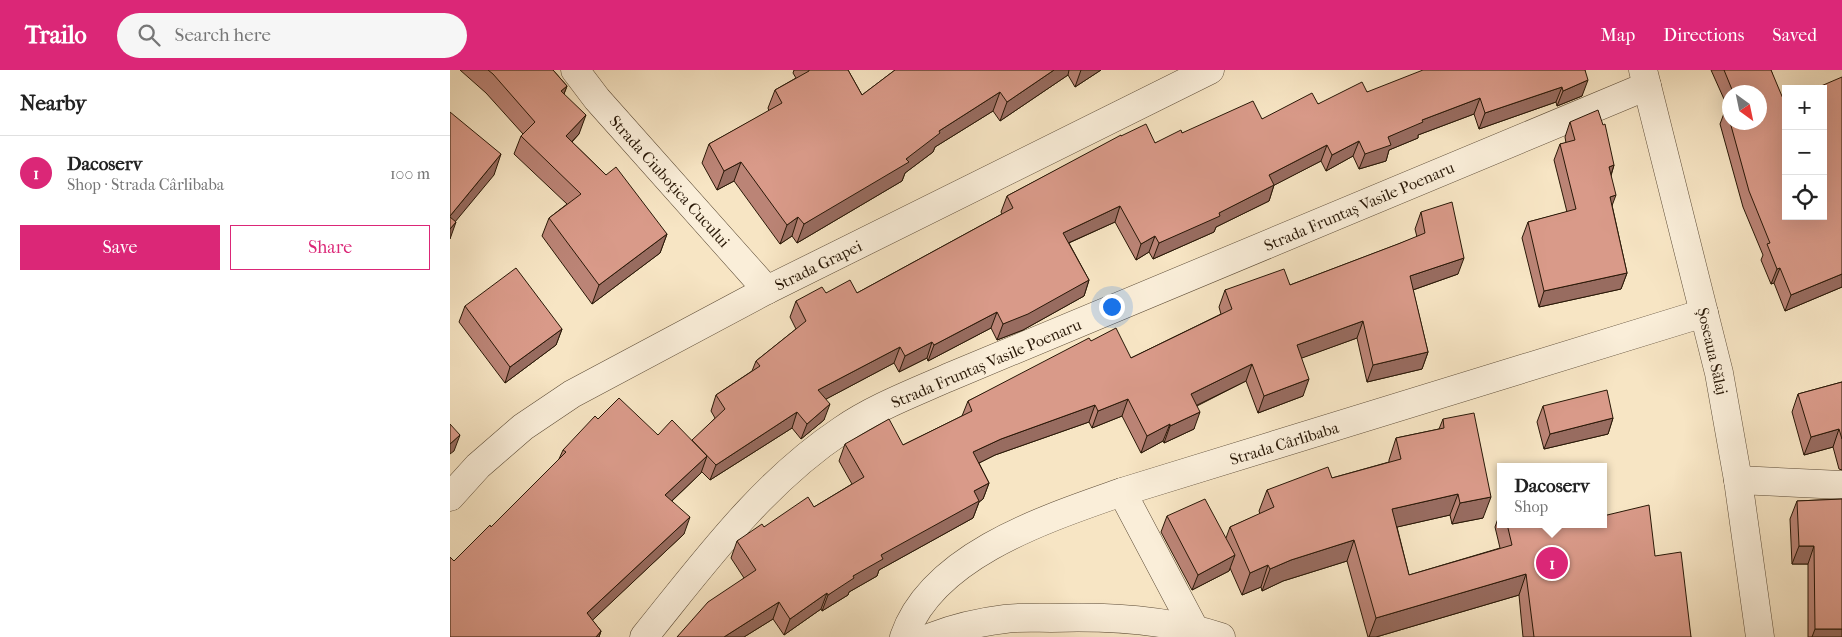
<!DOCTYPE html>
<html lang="en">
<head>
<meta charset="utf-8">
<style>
	body { margin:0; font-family:"IM FELL French Canon",serif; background:#f6f6f6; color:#222 }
	.controls { position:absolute; right:15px; top:15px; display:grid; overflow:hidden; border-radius:0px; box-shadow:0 5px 20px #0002 }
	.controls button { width:45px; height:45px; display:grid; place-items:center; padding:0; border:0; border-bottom:1px solid #e0e0e0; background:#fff; color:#222; font:25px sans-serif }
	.compass { position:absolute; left:1272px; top:15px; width:45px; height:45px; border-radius:50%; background:#fff; box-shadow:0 5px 20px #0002; rotate:147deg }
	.you { position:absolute; left:661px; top:236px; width:18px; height:18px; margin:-12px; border:4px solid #fff; border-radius:50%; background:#1a73e8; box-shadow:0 0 0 8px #1a73e833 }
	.badge { display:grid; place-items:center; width:32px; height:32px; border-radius:50%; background:#db2777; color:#fff; font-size:16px; font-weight:700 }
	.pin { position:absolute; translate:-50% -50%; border:2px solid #fff; box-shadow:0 1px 5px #0006 }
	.popup { position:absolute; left:1047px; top:393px; width:110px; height:65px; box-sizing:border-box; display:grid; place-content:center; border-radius:0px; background:#fff; filter:drop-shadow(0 1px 4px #0005); font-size:16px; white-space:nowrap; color:#767676 }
	.popup b { font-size:19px; color:#222 }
	.popup::after { content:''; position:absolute; left:50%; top:100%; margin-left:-10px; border:10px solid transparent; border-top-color:#fff }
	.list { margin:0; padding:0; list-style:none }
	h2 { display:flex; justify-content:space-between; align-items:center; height:65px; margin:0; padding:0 20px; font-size:21px }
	h2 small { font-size:16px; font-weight:400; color:#767676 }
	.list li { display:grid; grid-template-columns:32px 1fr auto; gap:15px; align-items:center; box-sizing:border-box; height:75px; padding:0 20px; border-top:1px solid #e0e0e0 }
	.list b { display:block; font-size:19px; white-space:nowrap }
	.list p { margin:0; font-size:16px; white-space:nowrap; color:#767676 }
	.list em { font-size:16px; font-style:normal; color:#767676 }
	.actions { display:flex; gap:10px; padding:15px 20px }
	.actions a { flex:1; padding:11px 0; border:1px solid #db2777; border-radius:0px; text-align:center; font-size:18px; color:#db2777 }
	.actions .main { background:#db2777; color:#fff }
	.icon { flex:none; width:28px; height:28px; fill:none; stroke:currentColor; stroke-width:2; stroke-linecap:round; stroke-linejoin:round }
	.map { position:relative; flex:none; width:1392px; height:567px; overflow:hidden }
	header { display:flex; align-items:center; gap:30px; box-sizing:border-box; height:70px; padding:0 25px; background:#db2777; color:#fff }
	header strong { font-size:24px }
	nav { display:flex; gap:28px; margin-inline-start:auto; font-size:18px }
	.search { width:350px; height:45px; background:#f6f6f6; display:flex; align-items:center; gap:12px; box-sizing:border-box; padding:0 18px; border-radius:28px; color:#767676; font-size:19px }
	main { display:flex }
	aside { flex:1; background:#fff }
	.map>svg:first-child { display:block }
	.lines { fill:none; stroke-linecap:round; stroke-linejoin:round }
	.minor-casing { stroke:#5c4b36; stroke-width:29 }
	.minor { stroke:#faeed9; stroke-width:28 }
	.wall { fill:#bb8476; stroke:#291807; fill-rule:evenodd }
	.shaded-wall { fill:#986c60; stroke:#291807 }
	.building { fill:#d99a89; stroke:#291807 }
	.labels { text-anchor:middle; stroke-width:4; stroke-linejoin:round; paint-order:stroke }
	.street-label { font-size:16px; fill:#291807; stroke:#faeed9 }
</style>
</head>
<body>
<header>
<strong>Trailo</strong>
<div class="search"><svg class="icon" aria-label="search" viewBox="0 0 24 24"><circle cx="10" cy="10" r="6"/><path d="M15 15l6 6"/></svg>Search here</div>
<nav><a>Map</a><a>Directions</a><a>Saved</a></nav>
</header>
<main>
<aside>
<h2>Nearby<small></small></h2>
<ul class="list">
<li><span class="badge">1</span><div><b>Dacoserv</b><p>Shop · Strada Cârlibaba</p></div><em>100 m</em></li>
</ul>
<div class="actions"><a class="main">Save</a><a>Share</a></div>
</aside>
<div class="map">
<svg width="1392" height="567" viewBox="0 0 1392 567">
	<rect width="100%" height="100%" fill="#f7e5c4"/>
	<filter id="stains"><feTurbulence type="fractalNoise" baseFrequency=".004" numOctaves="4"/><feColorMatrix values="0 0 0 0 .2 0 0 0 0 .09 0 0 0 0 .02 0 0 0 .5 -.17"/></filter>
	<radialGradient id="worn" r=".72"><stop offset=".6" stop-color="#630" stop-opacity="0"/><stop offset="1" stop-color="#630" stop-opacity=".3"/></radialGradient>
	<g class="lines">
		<defs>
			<g id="minor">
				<polyline points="125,0 147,29 317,220"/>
				<polyline points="1193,0 1269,303 1288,410 1310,567"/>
				<polyline points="1288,410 1392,415"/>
				<polyline points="672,422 744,558"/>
				<polyline points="0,427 28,396 73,357 122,324 317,220 760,0"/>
				<path d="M194,567C254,493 311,414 392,360C424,338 461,324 497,308L1197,16"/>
				<path d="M454,567C482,485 598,448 672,422L1254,243"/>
				<path d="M481,567C505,558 530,552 555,549C570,547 586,548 601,548C658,546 716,549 771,567"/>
			</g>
		</defs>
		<!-- minor casing -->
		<use href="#minor" class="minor-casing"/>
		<!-- minor -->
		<use href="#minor" class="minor"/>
	</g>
	<!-- wall -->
	<g class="wall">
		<polygon points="10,0 103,0 117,16 114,24 129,64 122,72 217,164 210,183 142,234 92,166 99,148 117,134 64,84 71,66 73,64 36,23"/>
		<polygon points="344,0 398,0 412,25 445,0 651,0 625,17 618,5 550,51 543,41 485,77 483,82 455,103 452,111 347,173 342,166 330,174 284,111 267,120 252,93 259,74 319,41 318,38 325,20 346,8 343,3"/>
		<polygon points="1135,0 1132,26 1107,36 1106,32 1029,59 1024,44 968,65 968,68 939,80 936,91 909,99 903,86 876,101 871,91 824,115 819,131 766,157 764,162 703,189 699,182 686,190 665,152 619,173 639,210 634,226 573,260 547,270 541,258 478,291 477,288 449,302 444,293 376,329 374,350 351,369 342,358 260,410 251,401 251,403 222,431 234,464 142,550 151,561 149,567 0,567 4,491 41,457 109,389 113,380 148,349 208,365 242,371 265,348 261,341 266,325 302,301 306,291 346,259 340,247 346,231 376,223 407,223 552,144 551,142 557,126 671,66 705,73 732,63 812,49 868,34 917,22"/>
		<path d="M1261,0H1321L1392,217L1335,241L1324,213L1321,214L1311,190L1313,185L1293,137L1270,54L1276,38H1278ZM1280,22H1310L1280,52Z"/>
		<polygon points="1120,52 1164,95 1161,106 1162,135 1177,203 1171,219 1089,237 1072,168 1078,152 1117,142 1104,90 1110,74 1116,73 1115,67"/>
		<polygon points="971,142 1008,204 963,220 978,282 972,299 917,312 907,268 851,288 853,326 808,343 796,311 747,336 744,359 714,373 713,371 691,383 672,346 642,358 639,352 545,385 529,393 539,413 533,429 529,432 523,448 429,500 427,506 399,522 398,525 372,541 371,539 334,565 323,549 294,567 227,567 294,508 281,488 287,471 314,457 364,437 402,414 389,391 395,374 453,375 512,346 518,331 641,271 681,288 771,244 769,237 775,220 840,215 967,167 965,159"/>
		<polygon points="15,236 112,259 106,275 55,313 9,252"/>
		<polygon points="1392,312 1392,400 1389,399 1383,377 1354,385 1342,342 1348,324"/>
		<polygon points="1093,336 1163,348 1158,364 1094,379 1087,352"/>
		<polygon points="993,349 1033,448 1002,454 1000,445 947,457 959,505 1050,478 1045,457 1051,440 1051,454 1153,454 1205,486 1241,567 1073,567 1069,525 926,567 918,567 897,491 833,511 812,521 811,517 792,525 780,498 779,501 742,520 711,462 717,446 776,468 780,457 810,444 809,441 817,420 882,408 939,392 939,390 946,368 989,359"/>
		<polygon points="1392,429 1392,567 1358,567 1358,494 1342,494 1340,449 1347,431"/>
	</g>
	<!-- shaded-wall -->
	<g class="shaded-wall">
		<polygon points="604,0 619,0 618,5 550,51 557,32"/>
		<polygon points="631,0 651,0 625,17"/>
		<polygon points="1138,10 1132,26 1107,36 1113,21"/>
		<polygon points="117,16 110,34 111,21"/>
		<polygon points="1112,17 1106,32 1029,59 1035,43"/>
		<polygon points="550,22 543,41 485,77 483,82 455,103 452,111 347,173 354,154 456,89 489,61"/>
		<polygon points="1030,28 1024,44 968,65 968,68 939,80 936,91 909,99 915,84 938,67 972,50"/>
		<polygon points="136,45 129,64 109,85 116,66"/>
		<polygon points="909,71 903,86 876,101 882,85"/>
		<polygon points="877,75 871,91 813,121 819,105"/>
		<polygon points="51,84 44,105 0,158 0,146"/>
		<polygon points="291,92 284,111 267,120 274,101"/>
		<polygon points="1164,95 1159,111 1159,97"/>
		<polygon points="824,115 819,131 766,157 764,162 703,189 709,173"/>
		<polygon points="1166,125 1160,141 1160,127"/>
		<polygon points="670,136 665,152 607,178 613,163"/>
		<polygon points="348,147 342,166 330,174 337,155"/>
		<polygon points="6,152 0,169 0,159"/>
		<polygon points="217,164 210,183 142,234 149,215"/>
		<polygon points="705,166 699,182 686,190 691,174"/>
		<polygon points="1014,188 1008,204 954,223 960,206"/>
		<polygon points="1330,198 1324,213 1321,214 1327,199"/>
		<polygon points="1177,203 1171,219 1089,237 1094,221"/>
		<polygon points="1392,204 1392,217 1335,241 1341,225"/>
		<polygon points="639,210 634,226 573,260 547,270 553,254"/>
		<polygon points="547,242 541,258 478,291 484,275"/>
		<polygon points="913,251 907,268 841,292 847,275"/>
		<polygon points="112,259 106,275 55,313 60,297"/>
		<polygon points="482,272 477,288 449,302 455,286"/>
		<polygon points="450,277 444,293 363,336 368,320"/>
		<polygon points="978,282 972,299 917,312 923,295"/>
		<polygon points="802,294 796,311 735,341 741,324"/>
		<polygon points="859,309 853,326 808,343 814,326"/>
		<polygon points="678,329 672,346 642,358 648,341"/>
		<polygon points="380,334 374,350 351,369 357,354"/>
		<polygon points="645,335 639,352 545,385 517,399 523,382 551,369"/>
		<polygon points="347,342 342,358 260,410 266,395"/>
		<polygon points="750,342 744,359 714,373 720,356"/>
		<polygon points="1163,348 1158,364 1094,379 1100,364"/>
		<polygon points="720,354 713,371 691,383 697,366"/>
		<polygon points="1389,359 1383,377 1354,385 1361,367"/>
		<polygon points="10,365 4,381 0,384 0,374"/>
		<polygon points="257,386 251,403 209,443 215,425"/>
		<polygon points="539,413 533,429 529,432 523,448 429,500 427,506 399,522 398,525 372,541 378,525 431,485 524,421"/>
		<polygon points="1008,424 1000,445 934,460 942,439"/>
		<polygon points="1041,427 1033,448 1002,454 1010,433"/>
		<polygon points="240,447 234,464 131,561 137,543"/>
		<polygon points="904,470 897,491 833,511 812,521 820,499 841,490"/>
		<polygon points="1349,476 1364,476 1358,494 1342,494"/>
		<polygon points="785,485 779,501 742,520 748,505"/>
		<polygon points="818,495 811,517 792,525 800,503"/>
		<polygon points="1076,504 1069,525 926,567 919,567 926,548"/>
		<polygon points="377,523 371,539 334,565 340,549"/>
		<polygon points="329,532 323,549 294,567 274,567"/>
		<polygon points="1365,559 1392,559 1392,567 1362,567"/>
		<polygon points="151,561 149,567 146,567"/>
	</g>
	<!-- building -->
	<g class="building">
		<polygon points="38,0 103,0 117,16 111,21 136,45 116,66 156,105 166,97 217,164 149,215 99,148 131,124 71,66 85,52 43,4"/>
		<polygon points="359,0 398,0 412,25 445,0 604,0 557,32 550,22 489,61 490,63 456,89 459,92 354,154 348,147 337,155 291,92 274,101 259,74 332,33 325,20 359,1"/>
		<polygon points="973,0 1135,0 1138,10 1113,21 1112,17 1035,43 1030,28 972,50 973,52 938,67 941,75 915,84 909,71 882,85 877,75 819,105 824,115 769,143 770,146 709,173 705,166 691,174 670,136 613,163 639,210 578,244 553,254 547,242 484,275 482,272 455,286 450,277 368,320 380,334 357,354 347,342 266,395 242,370 275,339 266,325 310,296 306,291 356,251 346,231 372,217 376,223 400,210 407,223 563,138 557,126 671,65 671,66 696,54 705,73 731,60 732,63 803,31 812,49 862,23 868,34 912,12 917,22"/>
		<polygon points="1274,0 1321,0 1334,31 1336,31 1336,146 1373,146 1373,19 1364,19 1392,7 1392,204 1341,225 1330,198 1327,199 1317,174 1320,173 1299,121 1280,52 1310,52 1310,22 1283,22"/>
		<polygon points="1280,37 1280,52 1276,38"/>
		<polygon points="1148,40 1153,55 1155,54 1164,95 1159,97 1166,125 1160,127 1177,203 1094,221 1078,152 1126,139 1110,74 1125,70 1120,52"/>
		<polygon points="0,42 51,84 0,146"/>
		<polygon points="1002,132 1014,188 960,206 978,282 923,295 913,251 847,275 859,309 814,326 802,294 741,324 750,342 720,356 720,354 697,366 678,329 648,341 645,335 551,369 523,382 539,413 524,421 529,431 431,485 433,489 403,506 404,508 378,525 377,523 340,549 329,532 274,567 227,567 258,532 306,500 287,471 312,454 314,457 358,427 364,437 414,407 395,374 439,349 453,375 522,341 518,331 639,268 641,271 666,258 681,288 782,239 775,220 834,199 840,215 948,174 975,163 971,142"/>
		<polygon points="0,147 6,152 0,159"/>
		<polygon points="66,198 112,259 60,297 15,236"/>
		<polygon points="1392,312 1392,369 1389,359 1361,367 1348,324"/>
		<polygon points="1157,320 1163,348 1100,364 1093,336"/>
		<polygon points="169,328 208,365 222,350 257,386 215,425 240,447 137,543 151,561 146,567 0,567 0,487 4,491 40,455 41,457 116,382 113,380 145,346 148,349"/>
		<polygon points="1024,343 1041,427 1010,433 1008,424 942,439 959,505 1062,475 1057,454 1153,454 1153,446 1199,435 1205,486 1231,482 1241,567 1084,567 1076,504 926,548 904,470 841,490 820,499 818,495 800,503 780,457 824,437 817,420 878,397 882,408 951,389 946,368 994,358 993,349"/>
		<polygon points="0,354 10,365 0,374"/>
		<polygon points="755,429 785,485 748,505 717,446"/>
		<polygon points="1392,429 1392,559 1365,559 1364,476 1349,476 1347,431"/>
	</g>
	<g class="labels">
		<!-- street labels -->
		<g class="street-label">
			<text transform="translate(220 111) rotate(48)" y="6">Strada Ciuboțica Cucului</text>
			<text transform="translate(909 136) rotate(-23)" y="6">Strada Fruntaș Vasile Poenaru</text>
			<text transform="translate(368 195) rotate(-26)" y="6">Strada Grapei</text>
			<text transform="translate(1263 281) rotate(77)" y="6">Șoseaua Sălaj</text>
			<text transform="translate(536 293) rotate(-23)" y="6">Strada Fruntaș Vasile Poenaru</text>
			<text transform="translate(834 373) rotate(-17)" y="6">Strada Cârlibaba</text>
		</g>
	</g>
	<rect width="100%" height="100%" filter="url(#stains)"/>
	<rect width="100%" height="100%" fill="url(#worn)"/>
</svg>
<div class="controls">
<button>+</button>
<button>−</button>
<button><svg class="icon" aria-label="locate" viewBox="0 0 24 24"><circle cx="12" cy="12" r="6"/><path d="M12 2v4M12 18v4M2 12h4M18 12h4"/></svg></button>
</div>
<svg class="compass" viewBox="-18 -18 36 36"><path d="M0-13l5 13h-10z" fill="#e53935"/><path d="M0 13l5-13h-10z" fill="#767676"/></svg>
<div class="you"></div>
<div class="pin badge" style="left:1102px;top:493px">1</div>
<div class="popup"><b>Dacoserv</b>Shop</div>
</div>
</main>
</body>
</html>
